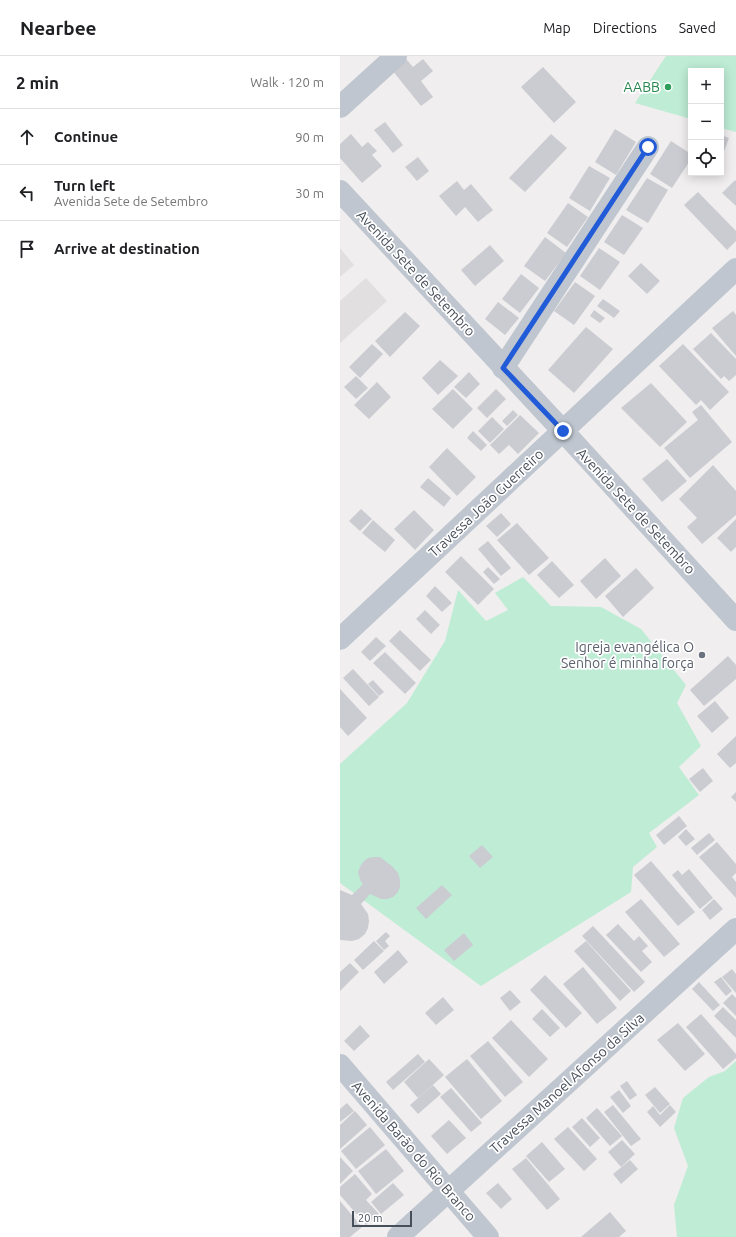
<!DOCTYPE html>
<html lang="en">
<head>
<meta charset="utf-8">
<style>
	body { margin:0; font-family:Ubuntu,sans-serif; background:#f6f6f6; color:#202124 }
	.controls { position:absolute; right:12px; top:12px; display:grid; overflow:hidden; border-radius:0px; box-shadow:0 2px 10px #0003 }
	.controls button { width:36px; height:36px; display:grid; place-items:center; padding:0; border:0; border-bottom:1px solid #e0e0e0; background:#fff; color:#202124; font:20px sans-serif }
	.scale { position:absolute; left:12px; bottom:10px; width:60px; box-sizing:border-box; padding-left:4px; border:2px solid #474f5a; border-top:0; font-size:11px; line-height:14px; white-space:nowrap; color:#474f5a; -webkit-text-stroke:3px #fff; paint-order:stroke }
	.stop { position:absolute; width:12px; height:12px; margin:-9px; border:3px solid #215bd7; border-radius:50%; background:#fff }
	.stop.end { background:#215bd7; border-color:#fff; box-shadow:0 1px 4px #0008 }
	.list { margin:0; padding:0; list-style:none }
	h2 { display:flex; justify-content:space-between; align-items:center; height:52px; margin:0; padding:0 16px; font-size:17px }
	h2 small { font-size:13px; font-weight:400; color:#757577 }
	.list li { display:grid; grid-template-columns:26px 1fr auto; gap:12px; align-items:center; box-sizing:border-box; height:56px; padding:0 16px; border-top:1px solid #e0e0e0 }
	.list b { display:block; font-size:15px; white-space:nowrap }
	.list p { margin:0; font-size:13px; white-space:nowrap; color:#757577 }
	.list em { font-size:13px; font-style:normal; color:#757577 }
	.icon { flex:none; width:22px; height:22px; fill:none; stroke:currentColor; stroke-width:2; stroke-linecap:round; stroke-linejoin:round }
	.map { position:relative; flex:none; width:396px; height:1181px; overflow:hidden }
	header { display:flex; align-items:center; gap:24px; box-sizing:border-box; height:56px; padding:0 20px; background:#fff; border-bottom:1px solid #e0e0e0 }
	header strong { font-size:19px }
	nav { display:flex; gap:22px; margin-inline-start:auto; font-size:14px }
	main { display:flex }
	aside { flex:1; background:#fff }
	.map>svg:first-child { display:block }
	.education { fill:#e1dfdf }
	.green { fill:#beecd5 }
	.building { fill:#cbccd2 }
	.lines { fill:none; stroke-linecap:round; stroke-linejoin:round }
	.minor { stroke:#bfc6cf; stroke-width:22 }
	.route { stroke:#215bd7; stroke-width:5 }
	.leisure-dot { fill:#2e9e5b; stroke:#fff; stroke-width:1.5 }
	.worship-dot { fill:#6b7280; stroke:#fff; stroke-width:1.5 }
	.labels { text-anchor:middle; stroke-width:3.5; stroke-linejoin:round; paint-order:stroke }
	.leisure-label { font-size:14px; fill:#27864d; stroke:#fff; text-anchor:end }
	.street-label { font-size:14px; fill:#474f5a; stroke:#fff }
	.worship-label { font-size:14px; fill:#5b616d; stroke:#fff; text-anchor:end }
</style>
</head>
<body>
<header>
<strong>Nearbee</strong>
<nav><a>Map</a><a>Directions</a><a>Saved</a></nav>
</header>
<main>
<aside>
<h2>2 min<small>Walk · 120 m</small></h2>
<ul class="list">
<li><svg class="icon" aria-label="ahead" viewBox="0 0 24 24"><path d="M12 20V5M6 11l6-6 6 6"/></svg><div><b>Continue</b></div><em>90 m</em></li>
<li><svg class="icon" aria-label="left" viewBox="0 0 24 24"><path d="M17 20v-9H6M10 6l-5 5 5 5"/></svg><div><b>Turn left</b><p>Avenida Sete de Setembro</p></div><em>30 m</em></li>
<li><svg class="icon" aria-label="arrive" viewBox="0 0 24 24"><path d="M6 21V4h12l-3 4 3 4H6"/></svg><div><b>Arrive at destination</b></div></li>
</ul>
</aside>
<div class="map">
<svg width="396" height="1181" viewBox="0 0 396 1181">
	<rect width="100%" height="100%" fill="#f0eeee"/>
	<!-- education -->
	<g class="education">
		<polygon points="0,192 14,209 0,221"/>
		<polygon points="26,222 47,245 0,287 0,245"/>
	</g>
	<!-- green -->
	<g class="green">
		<polygon points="326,0 396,0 396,76 381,72 381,15 351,15 351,63 295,47"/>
		<polygon points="183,521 211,550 261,551 301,573 346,629 337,647 361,690 339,711 359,739 309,777 317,791 293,811 291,836 141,930 0,827 0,708 67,647 105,585 118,534 146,565 168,554 155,537"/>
		<polygon points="396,1005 396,1181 337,1181 334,1149 348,1110 334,1072 343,1042 369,1021 385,1015"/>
	</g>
	<!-- building -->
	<g class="building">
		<polygon points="66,3 73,11 83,3 93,15 81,25 93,41 81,50 52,14"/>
		<polygon points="203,11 236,46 214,67 181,31"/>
		<polygon points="45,66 63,89 53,97 34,74"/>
		<polygon points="275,73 296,86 276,119 255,106"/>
		<polygon points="11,78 22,91 28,86 37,95 32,99 42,110 22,127 0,102 0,88"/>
		<polygon points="211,78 227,92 185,136 169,122"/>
		<polygon points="381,79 389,82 383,98 381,98"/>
		<polygon points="331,85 351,98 351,103 332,132 310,118"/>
		<polygon points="78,101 89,115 77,125 65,111"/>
		<polygon points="249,110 270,122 250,155 229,142"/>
		<polygon points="307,122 328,134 308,167 286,154"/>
		<polygon points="395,124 396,125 396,150 382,137"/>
		<polygon points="117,125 124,134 131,128 153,154 138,166 125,151 116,160 99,140"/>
		<polygon points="358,136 396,175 396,185 387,194 344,149"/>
		<polygon points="228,147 248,161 227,191 207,177"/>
		<polygon points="282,159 303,172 284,199 264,186"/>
		<polygon points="205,181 226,197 205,225 184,210"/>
		<polygon points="150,189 164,205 135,230 121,214"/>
		<polygon points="259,192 280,206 260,234 240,220"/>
		<polygon points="301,207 320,225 307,238 288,220"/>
		<polygon points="181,218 199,232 180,257 162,243"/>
		<polygon points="235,226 255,240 234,269 214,255"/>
		<polygon points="263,243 280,255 274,262 257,250"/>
		<polygon points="158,246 179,262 165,279 145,263"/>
		<polygon points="254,254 265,262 260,267 250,260"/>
		<polygon points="393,255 396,259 396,300 372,272"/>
		<polygon points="65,256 80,270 50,301 35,285"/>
		<polygon points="246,271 273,293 234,337 208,314"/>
		<polygon points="371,277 396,303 396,319 389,325 384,320 381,323 353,293"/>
		<polygon points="32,288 43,298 20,322 9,311"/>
		<polygon points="343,288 389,336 370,354 361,344 356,349 319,310"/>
		<polygon points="100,304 118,320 98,339 82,322"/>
		<polygon points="129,316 140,328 126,342 114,331"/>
		<polygon points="16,320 28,332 16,343 4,331"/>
		<polygon points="37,326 51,341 29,363 14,349"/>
		<polygon points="311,327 347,366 320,391 281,352"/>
		<polygon points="113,333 133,353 113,373 92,353"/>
		<polygon points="156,333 166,343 147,362 137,352"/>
		<polygon points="361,349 392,386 350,422 324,392 358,364 352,356"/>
		<polygon points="173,354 178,359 167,370 162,365"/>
		<polygon points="180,359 199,377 178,398 169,389 159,398 150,389"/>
		<polygon points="152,361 164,373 150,387 138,375"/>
		<polygon points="133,375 147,389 141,395 127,382"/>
		<polygon points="107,392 136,421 117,440 89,411"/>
		<polygon points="327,403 347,425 322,446 302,423"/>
		<polygon points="373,409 396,435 396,459 362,488 347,471 357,462 339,443"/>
		<polygon points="88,422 111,442 104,451 80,431"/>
		<polygon points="21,453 32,463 20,475 9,465"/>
		<polygon points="74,454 94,474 75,494 54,473"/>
		<polygon points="161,457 171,468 157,481 146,470"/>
		<polygon points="396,463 396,491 391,496 377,482"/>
		<polygon points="33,464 55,484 45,496 22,477"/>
		<polygon points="177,467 209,502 189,519 157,484"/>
		<polygon points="148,485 171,512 161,520 138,493"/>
		<polygon points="121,500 154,533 138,549 105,516"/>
		<polygon points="265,502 281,520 256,543 240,525"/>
		<polygon points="212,505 234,529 219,542 197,519"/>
		<polygon points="148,511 160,523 154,528 143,516"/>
		<polygon points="296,512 314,532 283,561 265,540"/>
		<polygon points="95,530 112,547 102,556 86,540"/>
		<polygon points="85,554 100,569 91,578 76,563"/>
		<polygon points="60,574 91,604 80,615 49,585"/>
		<polygon points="36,581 46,590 30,605 21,596"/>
		<polygon points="45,596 76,627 65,638 33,607"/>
		<polygon points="388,600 396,609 396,623 364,650 350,634"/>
		<polygon points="13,613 39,641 29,650 3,622"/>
		<polygon points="33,624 44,636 39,640 28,628"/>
		<polygon points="0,633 27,662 8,680 0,671"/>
		<polygon points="375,645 389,662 372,677 357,660"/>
		<polygon points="396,680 396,707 390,712 377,698"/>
		<polygon points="363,712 373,725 360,736 349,723"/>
		<polygon points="396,736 396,746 391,741"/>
		<polygon points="339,760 347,770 324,789 316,779"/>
		<polygon points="346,773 355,783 346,790 338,781"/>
		<polygon points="369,777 375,784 357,799 351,792"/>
		<polygon points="377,786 396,808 396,817 392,821 396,826 396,842 359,801"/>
		<polygon points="142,789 153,801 140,812 129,800"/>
		<polygon points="34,801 40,801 52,810 58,817 60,824 60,831 58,836 53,841 47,843 41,843 30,838 21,848 28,858 29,865 28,872 25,878 19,883 12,885 0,884 0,834 12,839 23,828 21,826 18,816 21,809 24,805 28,802"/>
		<polygon points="311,805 355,856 338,870 294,819"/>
		<polygon points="349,813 373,842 360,853 332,819 338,814 342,819"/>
		<polygon points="102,829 112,839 86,863 76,852"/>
		<polygon points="301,843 340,888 324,901 285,856"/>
		<polygon points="374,843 383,853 370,864 362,854"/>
		<polygon points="278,868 294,885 299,880 308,890 302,895 312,906 301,916 266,879"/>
		<polygon points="253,870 305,926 294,936 242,880"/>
		<polygon points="46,876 50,880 45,885 49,890 44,894 36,885"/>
		<polygon points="124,877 133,889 114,905 104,894"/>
		<polygon points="34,885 44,895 23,914 14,904"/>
		<polygon points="246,885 291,935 280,945 234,895"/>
		<polygon points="58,894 68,906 44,928 34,916"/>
		<polygon points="10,907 19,916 0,935 0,916"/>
		<polygon points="243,911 277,952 257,968 223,928"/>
		<polygon points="392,913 396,918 396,937 382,921"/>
		<polygon points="205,919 242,957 226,972 190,934"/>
		<polygon points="381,921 392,935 386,940 374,926"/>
		<polygon points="359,926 380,949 373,955 352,933"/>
		<polygon points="170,934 181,946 170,955 160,942"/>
		<polygon points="392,938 396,942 396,960 383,947"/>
		<polygon points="103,941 114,954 96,969 85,957"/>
		<polygon points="383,951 396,964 396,982 374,960"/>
		<polygon points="202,953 220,972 210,981 192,963"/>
		<polygon points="361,958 396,998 396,1002 383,1013 346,971"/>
		<polygon points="171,964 208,1003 189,1021 152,982"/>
		<polygon points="338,967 365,998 345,1015 317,984"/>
		<polygon points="20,969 30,980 14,995 4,985"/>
		<polygon points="148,985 183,1026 165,1041 130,1000"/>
		<polygon points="78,998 85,1006 53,1034 46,1026"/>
		<polygon points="89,1003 104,1019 78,1042 64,1026"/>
		<polygon points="127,1003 162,1045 141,1063 105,1021"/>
		<polygon points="287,1025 297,1039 290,1044 280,1030"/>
		<polygon points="93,1029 101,1038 78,1058 70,1049"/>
		<polygon points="315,1031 330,1048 320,1057 305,1039"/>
		<polygon points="111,1032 142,1067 131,1076 100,1041"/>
		<polygon points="279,1034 291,1050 283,1057 270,1041"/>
		<polygon points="7,1047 14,1055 0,1066 0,1053"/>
		<polygon points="273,1049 301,1083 291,1090 264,1056"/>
		<polygon points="330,1049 336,1056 320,1071 307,1056 313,1050 320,1059"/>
		<polygon points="257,1052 282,1080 270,1090 246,1062"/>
		<polygon points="15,1055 27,1069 0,1093 0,1069"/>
		<polygon points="242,1062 260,1082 250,1091 232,1071"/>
		<polygon points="109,1064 126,1082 107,1098 91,1080"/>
		<polygon points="30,1071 45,1089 16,1113 1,1095"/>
		<polygon points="228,1071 257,1103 244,1115 214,1083"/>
		<polygon points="282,1084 295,1098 281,1111 268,1096"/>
		<polygon points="202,1086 225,1113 209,1126 186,1100"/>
		<polygon points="46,1093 64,1115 36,1138 18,1115"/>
		<polygon points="0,1101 13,1115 0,1128"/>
		<polygon points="186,1102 220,1143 207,1154 172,1113"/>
		<polygon points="290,1104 298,1113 281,1128 273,1118"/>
		<polygon points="15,1118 32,1138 26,1144 39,1158 26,1169 0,1139 0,1131"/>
		<polygon points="53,1127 64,1139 41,1158 31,1146"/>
		<polygon points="158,1127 172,1143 161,1153 146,1137"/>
		<polygon points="0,1145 22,1171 10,1181 0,1181"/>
		<polygon points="270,1156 286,1175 279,1181 241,1181"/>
	</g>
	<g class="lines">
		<!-- minor -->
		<g class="minor">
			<polyline points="0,51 56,0"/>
			<polyline points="0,135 223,375 396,564"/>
			<polyline points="163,312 308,91"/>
			<polyline points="0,583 396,213"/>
			<polyline points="0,1009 148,1181"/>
			<polyline points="58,1181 396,873"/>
		</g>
	</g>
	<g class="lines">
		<!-- route -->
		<polyline class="route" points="223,375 163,312 308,91"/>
	</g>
	<!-- markers -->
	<circle class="leisure-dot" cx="328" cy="31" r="4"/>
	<circle class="worship-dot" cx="362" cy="599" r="4"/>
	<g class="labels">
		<!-- leisure labels -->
		<g class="leisure-label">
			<text x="320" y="36">AABB</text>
		</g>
		<!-- street labels -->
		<g class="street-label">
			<text transform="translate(76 217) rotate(47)" y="5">Avenida Sete de Setembro</text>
			<text transform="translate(146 447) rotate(-43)" y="5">Travessa João Guerreiro</text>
			<text transform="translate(296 455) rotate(47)" y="5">Avenida Sete de Setembro</text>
			<text transform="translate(227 1027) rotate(-42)" y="5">Travessa Manoel Afonso da Silva</text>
			<text transform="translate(74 1095) rotate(49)" y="5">Avenida Barão do Rio Branco</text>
		</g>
		<!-- worship labels -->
		<g class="worship-label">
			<text x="354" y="596">Igreja evangélica O<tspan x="354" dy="16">Senhor é minha força</tspan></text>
		</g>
	</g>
</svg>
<div class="controls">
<button>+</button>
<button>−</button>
<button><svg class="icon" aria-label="locate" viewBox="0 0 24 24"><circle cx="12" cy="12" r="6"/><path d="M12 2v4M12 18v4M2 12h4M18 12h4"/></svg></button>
</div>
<div class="scale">20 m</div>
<div class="stop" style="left:308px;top:91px"></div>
<div class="stop end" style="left:223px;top:375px"></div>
</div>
</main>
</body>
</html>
